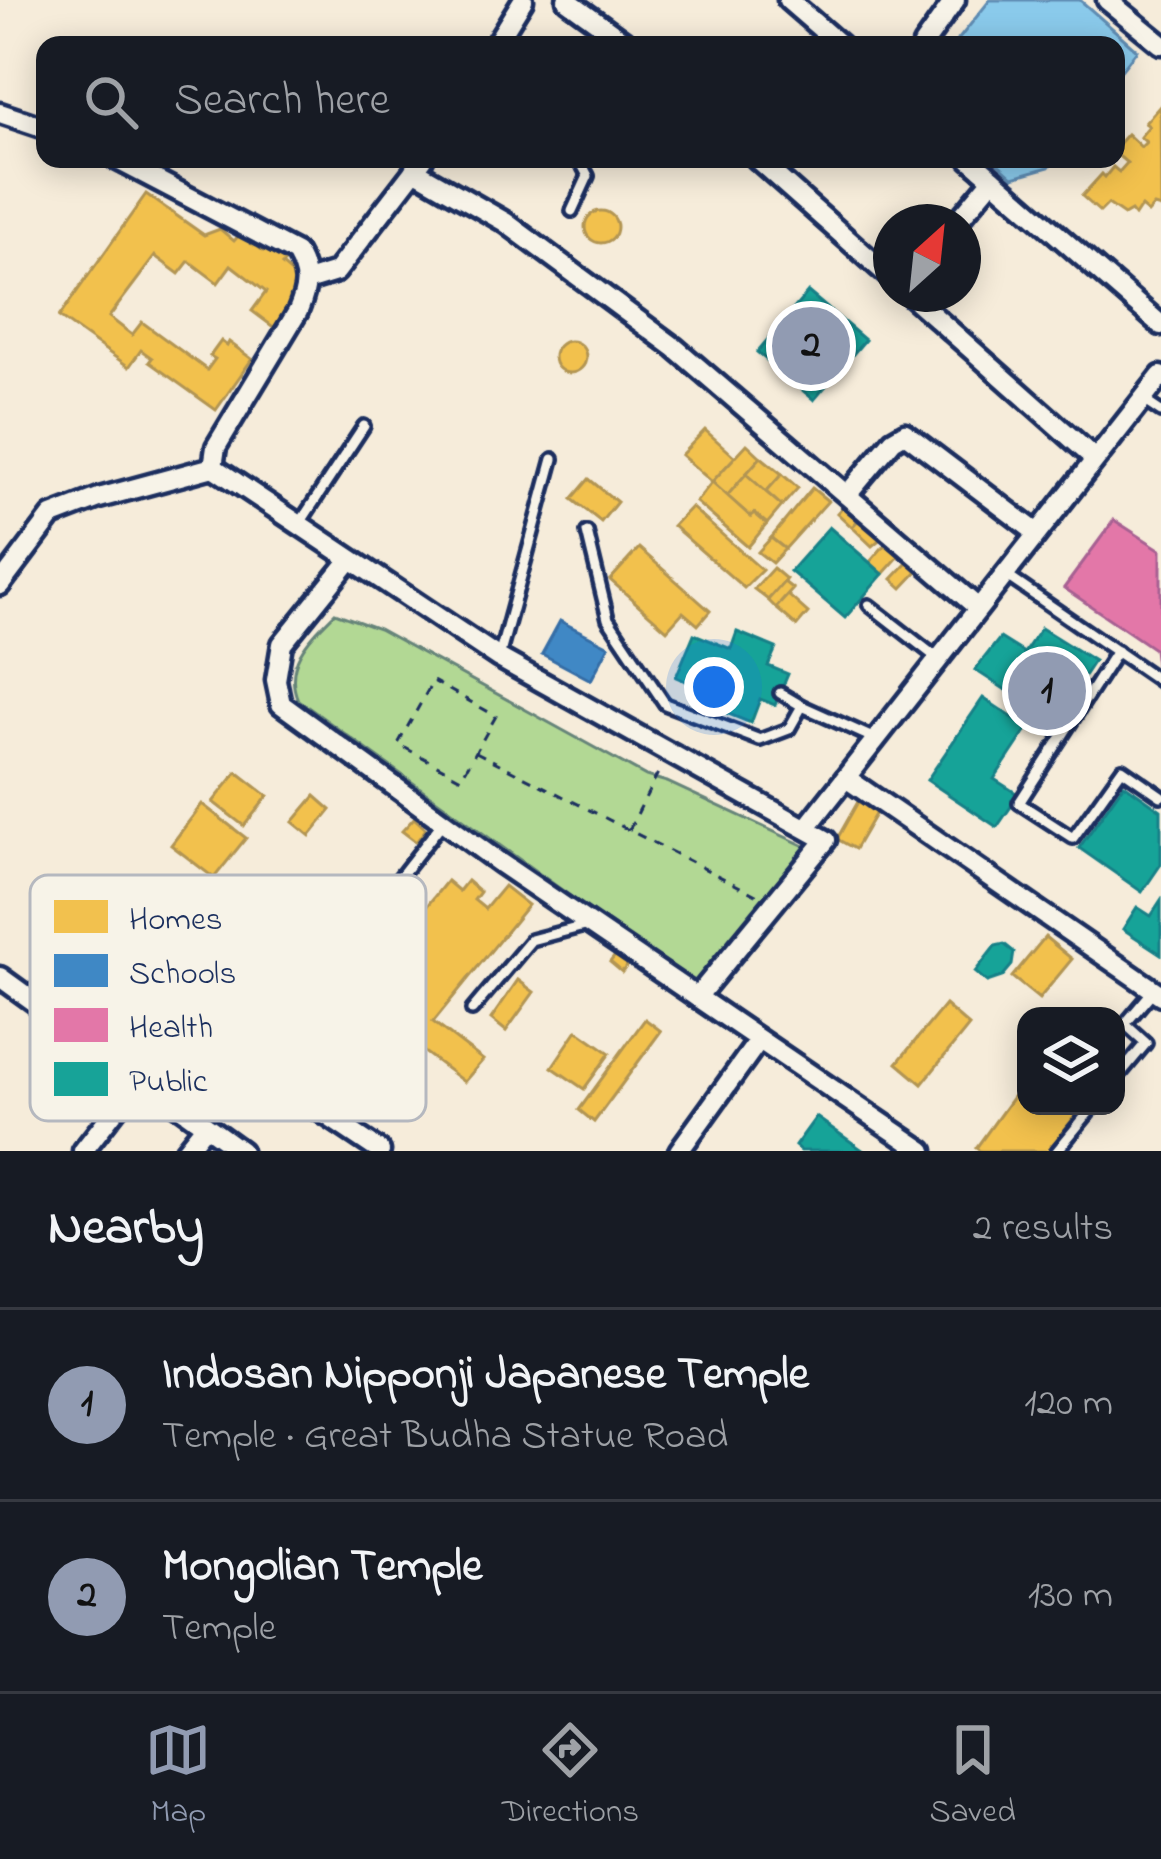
<!DOCTYPE html>
<html lang="en">
<head>
<meta charset="utf-8">
<style>
	body { margin:0; font-family:"Indie Flower",sans-serif; background:#242831; color:#f1f3f6 }
	.controls { position:absolute; right:36px; bottom:36px; display:grid; overflow:hidden; border-radius:24px; box-shadow:0 6px 30px #0003 }
	.controls button { width:108px; height:108px; display:grid; place-items:center; padding:0; border:0; border-bottom:3px solid #363941; background:#171b24; color:#f1f3f6; font:60px sans-serif }
	.compass { position:absolute; left:873px; top:204px; width:108px; height:108px; border-radius:50%; background:#171b24; box-shadow:0 6px 30px #0003; rotate:27deg }
	.you { position:absolute; left:714px; top:687px; width:42px; height:42px; margin:-30px; border:9px solid #fff; border-radius:50%; background:#1a73e8; box-shadow:0 0 0 18px #1a73e833 }
	.badge { display:grid; place-items:center; width:78px; height:78px; border-radius:50%; background:#919bb2; color:#111; font-size:39px; font-weight:700 }
	.pin { position:absolute; translate:-50% -50%; border:6px solid #fff; box-shadow:0 3px 12px #0006 }
	.list { margin:0; padding:0; list-style:none }
	h2 { display:flex; justify-content:space-between; align-items:center; height:156px; margin:0; padding:0 48px; font-size:51px }
	h2 small { font-size:39px; font-weight:400; color:#9ea1a6 }
	.list li { display:grid; grid-template-columns:78px 1fr auto; gap:36px; align-items:center; box-sizing:border-box; height:192px; padding:0 48px; border-top:3px solid #363941 }
	.list b { display:block; font-size:45px; white-space:nowrap }
	.list p { margin:0; font-size:39px; white-space:nowrap; color:#9ea1a6 }
	.list em { font-size:39px; font-style:normal; color:#9ea1a6 }
	.icon { flex:none; width:66px; height:66px; fill:none; stroke:currentColor; stroke-width:2; stroke-linecap:round; stroke-linejoin:round }
	.map { position:relative; flex:none; width:1161px; height:1151px; overflow:hidden }
	.search { position:absolute; background:#171b24; box-shadow:0 6px 30px #0003; left:36px; right:36px; top:36px; height:132px; display:flex; align-items:center; gap:30px; box-sizing:border-box; padding:0 42px; border-radius:24px; color:#9ea1a6; font-size:45px }
	.sheet { height:540px; background:#171b24 }
	nav { display:flex; justify-content:space-around; align-items:center; box-sizing:border-box; height:168px; border-top:3px solid #363941; background:#171b24; font-size:33px; color:#9ea1a6 }
	nav a { display:grid; justify-items:center; gap:6px }
	nav .on { color:#919bb2 }
	.map>svg:first-child { display:block }
	.green { fill:#b2d894; stroke:#668479; stroke-width:3 }
	.water { fill:#8acaeb; stroke:#5e8cb3; stroke-width:3 }
	.homes { fill:#f2c14e; stroke:#b29553; stroke-width:3 }
	.schools { fill:#3f88c5; stroke:#346da6; stroke-width:3 }
	.health { fill:#e377a8; stroke:#a76192; stroke-width:3 }
	.public { fill:#17a398; stroke:#188087; stroke-width:3 }
	.lines { fill:none; stroke-linecap:round; stroke-linejoin:round }
	.lane-casing { stroke:#1b2f5e; stroke-width:18 }
	.street-casing { stroke:#1b2f5e; stroke-width:27 }
	.path { stroke:#1b2f5e; stroke-width:3; stroke-dasharray:9 9; stroke-linecap:butt }
	.lane { stroke:#f7f3e8; stroke-width:9 }
	.street { stroke:#f7f3e8; stroke-width:18 }
	.key { fill:#f7f3e8; stroke:#b5b8bf; stroke-width:3 }
	.key-label { font-size:33px; fill:#1b2f5e }
</style>
</head>
<body>
<div class="map">
<svg width="1161" height="1151" viewBox="0 0 1161 1151">
	<rect width="100%" height="100%" fill="#f6ecda"/>
	<filter id="ink" filterUnits="userSpaceOnUse"><feTurbulence type="fractalNoise" baseFrequency=".00833" numOctaves="2"/><feDisplacementMap in="SourceGraphic" scale="24" xChannelSelector="R" yChannelSelector="G"/><feConvolveMatrix kernelMatrix="1 2 1 2 8 2 1 2 1" color-interpolation-filters="sRGB"/></filter>
	<g filter="url(#ink)">
		<!-- green -->
		<path class="green" d="M335,613L379,629L646,776L667,782L811,849L695,986L298,700C282,663 311,637 335,613Z"/>
		<!-- water -->
		<g class="water">
			<polygon points="990,0 1080,0 1137,50 1116,77 1116,45 954,45"/>
			<polygon points="993,159 1055,159 1049,167 1013,177"/>
		</g>
		<!-- homes -->
		<g class="homes">
			<polygon points="1160,106 1161,208 1154,206 1148,213 1141,207 1135,216 1131,211 1124,215 1108,204 1100,212 1082,196 1102,174 1105,177 1113,167 1119,172 1127,163 1116,154 1116,146 1127,134 1141,147 1146,142 1140,137 1149,126 1145,123"/>
			<polygon points="146,194 204,235 220,229 234,241 241,233 263,251 268,245 287,260 282,265 302,282 290,296 296,303 276,329 252,311 266,292 231,265 218,283 189,261 179,274 155,256 109,317 132,335 142,322 207,370 215,359 210,356 221,341 227,346 229,342 252,359 216,410 149,362 152,358 141,350 129,367 59,317"/>
			<circle cx="601" cy="227" r="16"/>
			<circle cx="570" cy="357" r="16"/>
			<polygon points="705,430 735,457 712,482 681,455"/>
			<polygon points="747,444 761,457 727,496 712,482"/>
			<polygon points="761,457 782,474 766,492 746,474"/>
			<polygon points="746,474 782,506 767,524 754,513 751,517 727,496"/>
			<polygon points="782,474 798,488 782,506 766,492"/>
			<polygon points="589,479 617,502 601,522 572,499"/>
			<polygon points="712,482 751,517 754,513 767,524 748,547 696,502"/>
			<polygon points="812,488 828,501 785,549 771,538"/>
			<polygon points="845,504 861,517 852,527 837,513"/>
			<polygon points="691,507 762,570 744,588 673,526"/>
			<polygon points="861,517 883,537 872,546 852,527"/>
			<polygon points="771,538 785,549 772,563 758,552"/>
			<polygon points="888,541 902,553 883,574 870,562"/>
			<polygon points="639,548 710,611 698,625 683,612 667,630 610,580"/>
			<polygon points="907,563 917,572 902,588 892,579"/>
			<polygon points="773,568 786,579 768,600 754,589"/>
			<polygon points="784,582 793,589 776,608 768,600"/>
			<polygon points="788,595 808,613 797,626 776,608"/>
			<polygon points="237,772 268,796 244,826 213,802"/>
			<polygon points="315,796 331,810 310,836 293,822"/>
			<polygon points="859,800 877,811 855,849 837,839"/>
			<polygon points="202,804 246,838 214,878 171,845"/>
			<polygon points="414,818 426,829 416,842 402,831"/>
			<polygon points="447,881 459,891 467,881 480,892 474,900 485,909 504,886 528,905 433,1022 483,1060 464,1082 395,1030 426,992 384,959"/>
			<polygon points="1045,937 1072,959 1039,999 1012,977"/>
			<polygon points="618,952 629,963 622,972 610,962"/>
			<polygon points="518,980 534,992 506,1031 491,1019"/>
			<polygon points="945,1005 969,1026 922,1084 897,1063"/>
			<polygon points="645,1019 661,1031 594,1122 579,1110"/>
			<polygon points="577,1030 610,1053 584,1089 552,1067"/>
			<polygon points="1026,1079 1026,1106 1083,1106 1048,1151 980,1151 976,1148"/>
		</g>
		<!-- schools -->
		<polygon class="schools" points="560,621 609,646 591,680 542,654"/>
		<!-- health -->
		<polygon class="health" points="1114,520 1161,550 1161,668 1156,665 1154,649 1064,588"/>
		<!-- public -->
		<g class="public">
			<polygon points="808,292 865,340 814,400 757,352"/>
			<polygon points="829,527 883,574 845,618 790,571"/>
			<polygon points="1041,628 1094,661 1054,721 975,670 1000,638 1024,653"/>
			<polygon points="737,632 776,648 768,666 788,674 775,705 760,699 751,723 706,705 711,692 676,677 694,634 731,649"/>
			<polygon points="983,698 1028,728 994,779 1019,795 997,827 927,780"/>
			<polygon points="1124,784 1161,810 1161,864 1142,892 1079,848"/>
			<polygon points="1161,901 1161,954 1123,929 1137,907 1151,916"/>
			<polygon points="1004,944 1014,952 1012,965 1002,977 987,982 975,972 995,946"/>
			<polygon points="816,1117 864,1151 801,1151 795,1146"/>
		</g>
		<g class="lines">
			<defs>
				<g id="lane">
					<polyline points="572,211 588,176 579,159"/>
					<polyline points="1143,400 1161,412"/>
					<polyline points="300,523 364,426"/>
					<polyline points="587,532 608,619 665,704 760,740 789,729 802,706"/>
					<polyline points="1004,574 1161,682"/>
					<polyline points="869,605 937,658"/>
					<polyline points="1117,651 1019,803 1073,838 1122,769 1161,796"/>
					<polyline points="499,657 553,459"/>
					<polyline points="780,693 802,706 873,738"/>
					<polyline points="334,961 443,822"/>
					<polyline points="472,1010 531,940 588,925"/>
					<polyline points="1116,1079 1146,1043 1125,1024 1153,991"/>
					<polyline points="1057,1151 1094,1106"/>
				</g>
				<g id="street">
					<polyline points="567,0 629,45"/>
					<polyline points="788,0 840,45"/>
					<polyline points="1107,0 1161,44"/>
					<polyline points="495,45 523,0"/>
					<polyline points="923,45 955,0"/>
					<polyline points="0,113 45,128"/>
					<polyline points="757,159 891,278"/>
					<polyline points="970,159 1161,325"/>
					<polyline points="414,170 505,222 674,347 977,607"/>
					<polyline points="957,222 993,179"/>
					<polyline points="307,281 336,272 423,159"/>
					<polyline points="909,294 1095,459"/>
					<polyline points="213,467 499,658 826,840 697,997"/>
					<polyline points="847,495 893,440 905,433 1037,533"/>
					<polyline points="349,561 282,644 276,680 281,704 500,863 923,1151"/>
					<path d="M0,585L52,516L99,498L213,467L216,447L298,311C308,287 309,276 296,253L116,159"/>
					<polyline points="846,778 1161,995"/>
					<polyline points="807,827 1161,376"/>
					<polyline points="0,977 241,1151"/>
					<polyline points="286,1088 380,1151"/>
					<polyline points="83,1151 139,1079"/>
					<polyline points="185,1151 205,1126"/>
					<polyline points="679,1151 759,1040"/>
				</g>
			</defs>
			<!-- lane casing -->
			<use href="#lane" class="lane-casing"/>
			<!-- street casing -->
			<use href="#street" class="street-casing"/>
			<!-- path -->
			<g class="path">
				<polygon points="433,681 496,716 461,778 398,744"/>
				<polyline points="476,752 758,896"/>
				<polyline points="629,830 660,769"/>
			</g>
			<!-- lane -->
			<use href="#lane" class="lane"/>
			<!-- street -->
			<use href="#street" class="street"/>
		</g>
	</g>
	<!-- legend -->
	<rect x="30" y="875" width="396" height="246" rx="18" class="key"/>
	<rect x="54" y="900" width="54" height="33" fill="#f2c14e"/>
	<rect x="54" y="954" width="54" height="33" fill="#3f88c5"/>
	<rect x="54" y="1008" width="54" height="34" fill="#e377a8"/>
	<rect x="54" y="1062" width="54" height="34" fill="#17a398"/>
	<g class="key-label">
		<text x="129" y="929">Homes</text>
		<text x="129" y="983">Schools</text>
		<text x="129" y="1037">Health</text>
		<text x="129" y="1091">Public</text>
	</g>
</svg>
<div class="controls">
<button><svg class="icon" aria-label="layers" viewBox="0 0 24 24"><path d="M12 4l9 5-9 5-9-5zM3 14l9 5 9-5"/></svg></button>
</div>
<svg class="compass" viewBox="-18 -18 36 36"><path d="M0-13l5 13h-10z" fill="#e53935"/><path d="M0 13l5-13h-10z" fill="#9ea1a6"/></svg>
<div class="you"></div>
<div class="pin badge" style="left:1047px;top:691px">1</div>
<div class="pin badge" style="left:811px;top:346px">2</div>
<div class="search"><svg class="icon" aria-label="search" viewBox="0 0 24 24"><circle cx="10" cy="10" r="6"/><path d="M15 15l6 6"/></svg>Search here</div>
</div>
<section class="sheet">
<h2>Nearby<small>2 results</small></h2>
<ul class="list">
<li><span class="badge">1</span><div><b>Indosan Nipponji Japanese Temple</b><p>Temple · Great Budha Statue Road</p></div><em>120 m</em></li>
<li><span class="badge">2</span><div><b>Mongolian Temple</b><p>Temple</p></div><em>130 m</em></li>
</ul>
</section>
<nav>
<a class="on"><svg class="icon" aria-label="map" viewBox="0 0 24 24"><path d="M3 6l6-2 6 2 6-2v14l-6 2-6-2-6 2zM9 4v14M15 6v14"/></svg>Map</a>
<a><svg class="icon" aria-label="directions" viewBox="0 0 24 24"><path d="M12 3l9 9-9 9-9-9zM9 14v-3h6M13 9l2 2-2 2"/></svg>Directions</a>
<a><svg class="icon" aria-label="saved" viewBox="0 0 24 24"><path d="M7 4h10v16l-5-4-5 4z"/></svg>Saved</a>
</nav>
</body>
</html>
